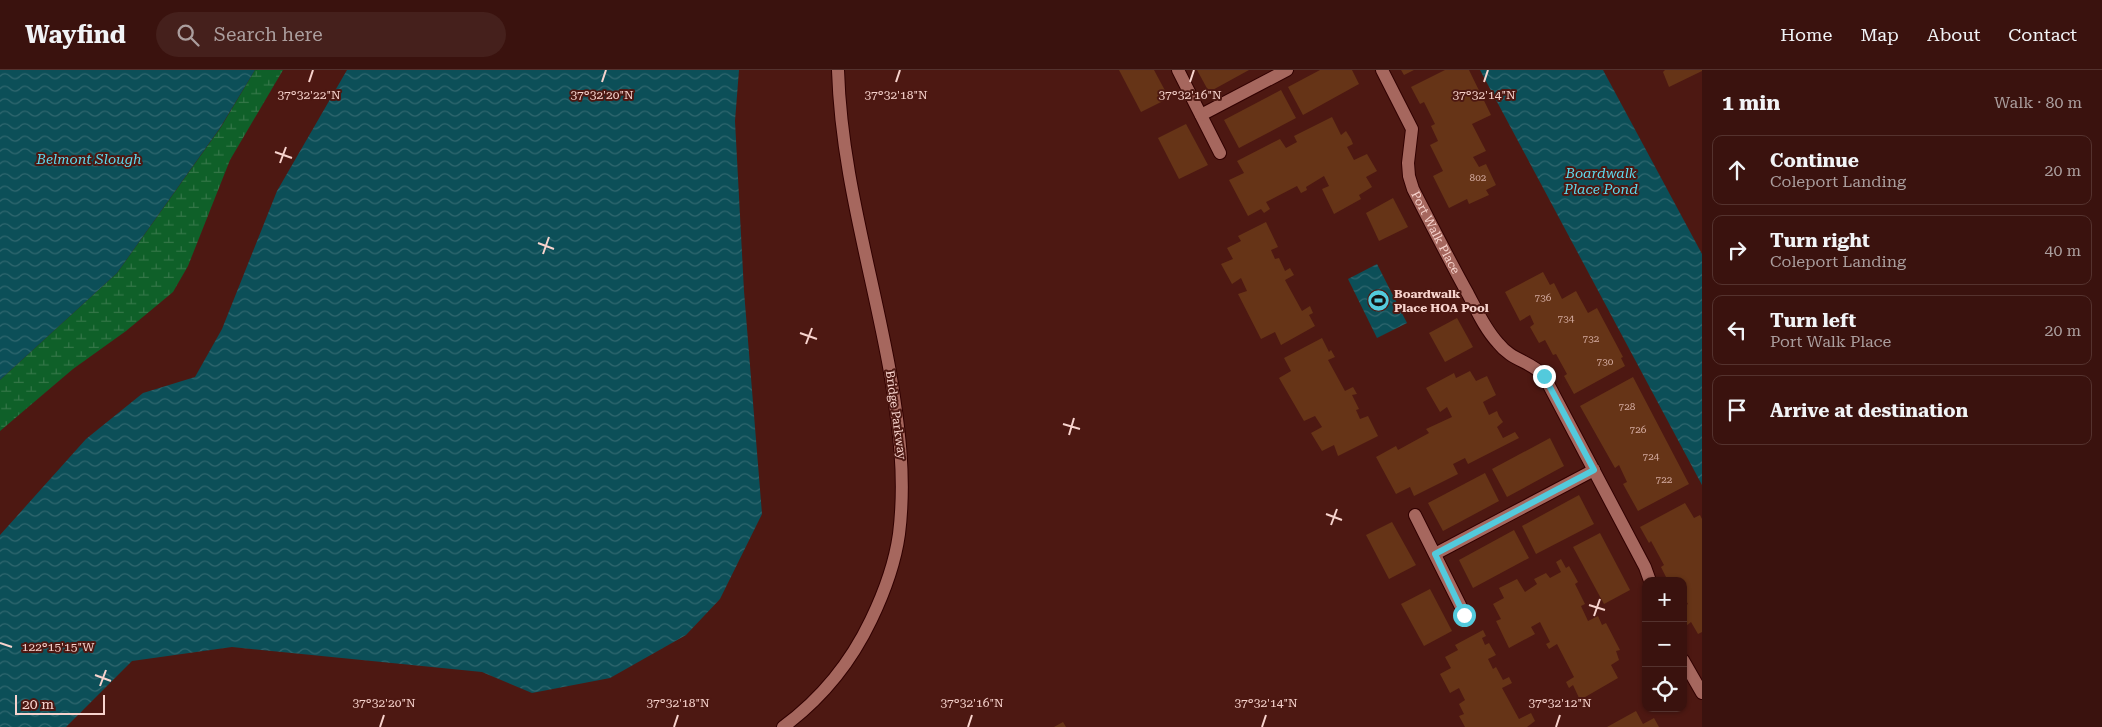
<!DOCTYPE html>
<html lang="en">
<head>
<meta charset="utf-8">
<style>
	body { margin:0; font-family:"Roboto Serif",serif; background:#45201c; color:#f1f3f6 }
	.controls { position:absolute; right:15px; bottom:15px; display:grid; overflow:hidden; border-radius:10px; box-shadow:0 1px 4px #0004 }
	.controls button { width:45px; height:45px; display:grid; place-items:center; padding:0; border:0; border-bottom:1px solid #54322e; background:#3a120e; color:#f1f3f6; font:25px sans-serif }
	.scale { position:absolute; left:15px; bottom:12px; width:90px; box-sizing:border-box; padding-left:5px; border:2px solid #f7d3cd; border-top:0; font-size:14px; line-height:18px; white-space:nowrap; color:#f7d3cd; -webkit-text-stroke:4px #4d1812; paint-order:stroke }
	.stop { position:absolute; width:15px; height:15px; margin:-11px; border:4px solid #53cadc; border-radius:50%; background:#fff }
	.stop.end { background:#53cadc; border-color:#fff; box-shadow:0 1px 5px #0008 }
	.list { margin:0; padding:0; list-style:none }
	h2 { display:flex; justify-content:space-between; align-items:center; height:65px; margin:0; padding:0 20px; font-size:21px }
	h2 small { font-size:16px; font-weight:400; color:#ab9e9e }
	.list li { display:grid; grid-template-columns:32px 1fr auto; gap:15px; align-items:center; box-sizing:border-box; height:70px; margin:0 10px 10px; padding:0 10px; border:1px solid #54322e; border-radius:10px }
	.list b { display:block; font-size:19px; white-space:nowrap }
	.list p { margin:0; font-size:16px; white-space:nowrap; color:#ab9e9e }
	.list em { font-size:16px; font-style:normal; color:#ab9e9e }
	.icon { flex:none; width:28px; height:28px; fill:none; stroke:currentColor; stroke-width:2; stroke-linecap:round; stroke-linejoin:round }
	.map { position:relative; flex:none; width:1702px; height:657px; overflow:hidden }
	header { display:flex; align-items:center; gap:30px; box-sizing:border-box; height:70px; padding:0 25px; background:#3a120e; border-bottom:1px solid #54322e }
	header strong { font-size:24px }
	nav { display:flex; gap:28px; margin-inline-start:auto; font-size:18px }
	.search { width:350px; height:45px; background:#45201c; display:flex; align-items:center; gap:12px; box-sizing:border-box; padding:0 18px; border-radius:28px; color:#ab9e9e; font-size:19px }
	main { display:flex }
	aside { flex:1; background:#3a120e }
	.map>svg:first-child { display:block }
	.wetland { fill:url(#wetland-marsh) }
	.water { fill:url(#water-waves) }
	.building { fill:#663417 }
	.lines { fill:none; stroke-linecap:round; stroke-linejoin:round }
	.street-casing { stroke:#310000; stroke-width:14 }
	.secondary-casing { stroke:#310000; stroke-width:14 }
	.street { stroke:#a6675e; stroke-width:12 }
	.secondary { stroke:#a6675e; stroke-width:12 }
	.route { stroke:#53cadc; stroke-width:6 }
	.ticks { fill:none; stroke:#f7d3cd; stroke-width:2 }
	.labels { text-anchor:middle; stroke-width:4; stroke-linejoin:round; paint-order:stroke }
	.number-label { font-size:10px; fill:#d3aba0 }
	.street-label { font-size:12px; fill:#f7d3cd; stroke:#4d1812 }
	.poi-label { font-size:12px; font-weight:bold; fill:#f7d3cd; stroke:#4d1812; text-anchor:start }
	.water-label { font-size:14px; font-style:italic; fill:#5ddaed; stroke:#4d1812 }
	.ticks-label { font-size:12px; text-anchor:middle; fill:#f7d3cd; stroke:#4d1812; stroke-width:4; stroke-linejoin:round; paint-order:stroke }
</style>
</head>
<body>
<header>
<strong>Wayfind</strong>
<div class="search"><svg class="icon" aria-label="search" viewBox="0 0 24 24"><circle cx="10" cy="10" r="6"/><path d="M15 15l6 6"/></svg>Search here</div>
<nav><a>Home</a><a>Map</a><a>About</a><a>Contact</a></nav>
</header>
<main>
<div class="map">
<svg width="1702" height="657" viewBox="0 0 1702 657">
	<defs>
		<pattern id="wetland-marsh" width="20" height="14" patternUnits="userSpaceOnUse" patternTransform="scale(1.25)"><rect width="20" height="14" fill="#0f6029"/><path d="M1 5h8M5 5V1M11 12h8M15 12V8" fill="none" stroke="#337647"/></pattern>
		<pattern id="water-waves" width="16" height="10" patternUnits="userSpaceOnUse" patternTransform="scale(1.25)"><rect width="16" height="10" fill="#0c4f58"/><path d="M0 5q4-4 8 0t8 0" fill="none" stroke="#30676f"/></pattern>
	</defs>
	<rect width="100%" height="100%" fill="#4d1812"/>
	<!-- wetland -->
	<polygon class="wetland" points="255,0 283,0 230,90 188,196 173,222 126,261 73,299 0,361 0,310 117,203 221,57"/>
	<!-- water -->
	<g class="water">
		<polygon points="0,0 255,0 220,58 117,203 0,310"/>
		<polygon points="347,0 739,0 735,51 744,221 762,444 720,529 686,565 610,608 532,623 482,602 232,577 132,591 66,657 0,657 0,465 86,369 143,323 195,307 222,259 277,121"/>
		<polygon points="1480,0 1603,0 1702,184 1702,415"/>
		<polygon points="1377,194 1407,253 1377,268 1348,209"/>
	</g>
	<!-- building -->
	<g class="building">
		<polygon points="1119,0 1154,0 1169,28 1141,42"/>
		<polygon points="1197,0 1249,0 1209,22"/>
		<polygon points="1320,0 1352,0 1359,14 1303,45 1288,17"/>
		<polygon points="1401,0 1414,0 1404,5"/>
		<polygon points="1445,0 1469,0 1491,45 1472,54 1486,81 1473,87 1479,97 1486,94 1496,115 1486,120 1489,125 1469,134 1467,129 1449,138 1433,106 1443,101 1430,75 1438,71 1431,56 1435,54 1424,32 1420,34 1411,17"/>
		<polygon points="1665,0 1702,0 1702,1 1669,17 1663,2"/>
		<polygon points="1281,20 1296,48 1239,78 1224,50"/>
		<polygon points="1332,47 1341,65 1346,61 1351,69 1353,74 1347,77 1354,90 1367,84 1377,101 1366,107 1372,117 1359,125 1361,129 1334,144 1322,119 1329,116 1324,106 1306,117 1307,120 1301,123 1297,116 1266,132 1270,139 1264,143 1261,139 1248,146 1229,110 1244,103 1237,91 1280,69 1286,78 1297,72 1294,66"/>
		<polygon points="1186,54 1208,95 1179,109 1158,68"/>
		<polygon points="1393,128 1408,157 1379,171 1366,143"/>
		<polygon points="1266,152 1278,177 1271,180 1275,189 1279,188 1285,201 1290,198 1294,205 1285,210 1286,212 1302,241 1310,236 1313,243 1309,245 1315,256 1281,275 1275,262 1261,269 1238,224 1247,221 1241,208 1232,214 1221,194 1233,189 1227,178 1241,171 1238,166"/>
		<polygon points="1543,202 1550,215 1554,213 1562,229 1576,221 1588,243 1597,238 1623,287 1621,288 1625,296 1574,324 1564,306 1567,304 1556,284 1553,285 1545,270 1539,273 1530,257 1534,254 1530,245 1520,251 1505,222"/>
		<polygon points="1457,248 1473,277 1445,292 1429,263"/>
		<polygon points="1322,268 1329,282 1331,280 1335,287 1328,290 1345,321 1353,317 1357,324 1352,325 1359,339 1356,340 1360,349 1368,346 1378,366 1338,386 1334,375 1322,381 1311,363 1322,357 1315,346 1304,351 1279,308 1291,301 1284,288"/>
		<polygon points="1470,301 1476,311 1487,306 1496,325 1483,332 1489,345 1497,341 1499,346 1503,352 1497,357 1503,368 1515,362 1519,368 1468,394 1465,388 1453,394 1458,404 1414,426 1410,417 1396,424 1376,387 1396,376 1398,380 1429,363 1426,359 1452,347 1447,337 1440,342 1426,318 1454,303 1456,308"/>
		<polygon points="1633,307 1689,414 1638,441 1623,414 1627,412 1619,395 1615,398 1580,336"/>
		<polygon points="1550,368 1564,396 1507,427 1492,399"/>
		<polygon points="1485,403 1499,431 1443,461 1428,433"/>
		<polygon points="1579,425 1594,454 1536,484 1522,456"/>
		<polygon points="1685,433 1694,448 1700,445 1702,449 1702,562 1698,564 1691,552 1686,556 1683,549 1683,537 1688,534 1683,526 1683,511 1668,511 1661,497 1664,495 1651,471 1649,473 1640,457"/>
		<polygon points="1392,452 1416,495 1389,509 1366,465"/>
		<polygon points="1514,460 1529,488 1473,518 1459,490"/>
		<polygon points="1600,463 1630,520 1604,534 1573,477"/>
		<polygon points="1561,489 1566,498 1569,496 1578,512 1575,514 1585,534 1581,536 1588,551 1598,546 1602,555 1606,553 1620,580 1616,581 1619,590 1611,595 1618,608 1580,630 1573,615 1569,618 1566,612 1574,607 1557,574 1549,579 1546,574 1550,572 1540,552 1531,557 1535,564 1509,578 1496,551 1501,549 1493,534 1504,528 1499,518 1517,509 1525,522 1537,514 1534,509 1546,503 1550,508 1561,502 1556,492"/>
		<polygon points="1430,519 1452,561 1424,576 1401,534"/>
		<polygon points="1483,560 1486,566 1482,568 1485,575 1489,573 1496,585 1488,589 1493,599 1496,597 1503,610 1509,607 1512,613 1502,618 1519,649 1531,643 1535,651 1527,657 1465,657 1459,646 1464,644 1459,634 1465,630 1459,618 1450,623 1440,604 1451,598 1445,587 1458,580 1455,575"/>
		<polygon points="1636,641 1643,654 1654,648 1659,657 1607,657"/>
		<polygon points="1063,652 1066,657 1054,657"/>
	</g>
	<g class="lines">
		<defs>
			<g id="street">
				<polyline points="1178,0 1220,83"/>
				<path id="s1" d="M1382,0L1412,59L1408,93L1409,106L1413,119C1431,154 1449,190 1468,224C1477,241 1485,259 1498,273C1512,291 1531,291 1544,306L1645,497L1650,511"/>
				<polyline points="1201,45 1287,0"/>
				<polyline points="1415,445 1465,545"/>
				<polyline points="1435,484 1594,400"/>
				<polyline points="1683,590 1702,623"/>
			</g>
			<path id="secondary" d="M783,657C821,629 851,592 871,550C884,523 895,493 899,464C906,408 899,356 890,302C872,201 841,103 838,0"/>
		</defs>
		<!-- street casing -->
		<use href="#street" class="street-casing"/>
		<!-- secondary casing -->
		<use href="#secondary" class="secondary-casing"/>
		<!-- street -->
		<use href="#street" class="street"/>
		<!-- secondary -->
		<use href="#secondary" class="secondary"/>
	</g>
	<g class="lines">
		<!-- route -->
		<polyline class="route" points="1464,545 1435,484 1594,400 1544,306"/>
	</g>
	<!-- ticks -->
	<path class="ticks" d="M309,12L313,0M602,12L606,0M896,12L900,0M1190,12L1194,0M1484,12L1488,0M275,82L292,88M280,93L286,77M538,173L554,179M543,184L549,167M800,263L817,269M806,274L812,258M1063,354L1080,359M1069,365L1074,348M1326,444L1342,450M1331,455L1337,439M1589,535L1605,540M1594,546L1600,529M0,573L12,577M95,605L111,611M100,616L106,600M380,657L384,645M674,657L678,645M968,657L972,645M1262,657L1266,645M1556,657L1560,645"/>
	<!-- icons -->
	<defs>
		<symbol id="stadium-disc" viewBox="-11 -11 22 22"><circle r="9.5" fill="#53cadc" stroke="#4d1812"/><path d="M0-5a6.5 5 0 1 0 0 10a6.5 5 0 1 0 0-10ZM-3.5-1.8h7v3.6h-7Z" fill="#111"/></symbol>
	</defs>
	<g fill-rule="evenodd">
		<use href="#stadium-disc" x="1366" y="218" width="25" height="25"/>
	</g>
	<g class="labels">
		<!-- number labels -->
		<g class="number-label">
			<text x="1478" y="111">802</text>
			<text x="1543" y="231">736</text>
			<text x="1566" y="252">734</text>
			<text x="1591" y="272">732</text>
			<text x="1605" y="295">730</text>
			<text x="1627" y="340">728</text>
			<text x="1638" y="363">726</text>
			<text x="1651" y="390">724</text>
			<text x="1664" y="413">722</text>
		</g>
		<!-- street labels -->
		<g class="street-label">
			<text dy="4" stroke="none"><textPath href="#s1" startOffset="176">Port Walk Place</textPath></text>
			<text transform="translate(896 345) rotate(82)" y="4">Bridge Parkway</text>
		</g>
		<!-- poi labels -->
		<g class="poi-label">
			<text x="1394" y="228">Boardwalk<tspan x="1394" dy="14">Place HOA Pool</tspan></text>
		</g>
		<!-- water labels -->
		<g class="water-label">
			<text x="89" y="94">Belmont Slough</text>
			<text x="1601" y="108">Boardwalk<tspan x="1601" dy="16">Place Pond</tspan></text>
		</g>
	</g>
	<g class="ticks-label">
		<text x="309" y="29">37°32'22"N</text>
		<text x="602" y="29">37°32'20"N</text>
		<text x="896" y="29">37°32'18"N</text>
		<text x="1190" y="29">37°32'16"N</text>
		<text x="1484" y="29">37°32'14"N</text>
		<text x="58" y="581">122°15'15"W</text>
		<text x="384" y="637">37°32'20"N</text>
		<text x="678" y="637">37°32'18"N</text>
		<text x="972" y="637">37°32'16"N</text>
		<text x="1266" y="637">37°32'14"N</text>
		<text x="1560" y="637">37°32'12"N</text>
	</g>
</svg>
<div class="controls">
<button>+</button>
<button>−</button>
<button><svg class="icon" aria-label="locate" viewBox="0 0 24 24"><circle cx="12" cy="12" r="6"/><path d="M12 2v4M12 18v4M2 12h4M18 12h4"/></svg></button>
</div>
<div class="scale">20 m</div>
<div class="stop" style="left:1464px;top:545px"></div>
<div class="stop end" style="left:1544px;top:306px"></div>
</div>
<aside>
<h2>1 min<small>Walk · 80 m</small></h2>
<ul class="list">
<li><svg class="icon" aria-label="ahead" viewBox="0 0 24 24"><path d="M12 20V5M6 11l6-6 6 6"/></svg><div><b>Continue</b><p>Coleport Landing</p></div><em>20 m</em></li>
<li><svg class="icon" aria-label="right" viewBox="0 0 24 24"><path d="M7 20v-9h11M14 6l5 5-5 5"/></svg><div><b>Turn right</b><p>Coleport Landing</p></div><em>40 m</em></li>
<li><svg class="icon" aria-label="left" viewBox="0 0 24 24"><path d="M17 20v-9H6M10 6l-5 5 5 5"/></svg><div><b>Turn left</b><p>Port Walk Place</p></div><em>20 m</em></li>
<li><svg class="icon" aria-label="arrive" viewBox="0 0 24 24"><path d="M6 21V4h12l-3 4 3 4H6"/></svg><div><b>Arrive at destination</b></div></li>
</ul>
</aside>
</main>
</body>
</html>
